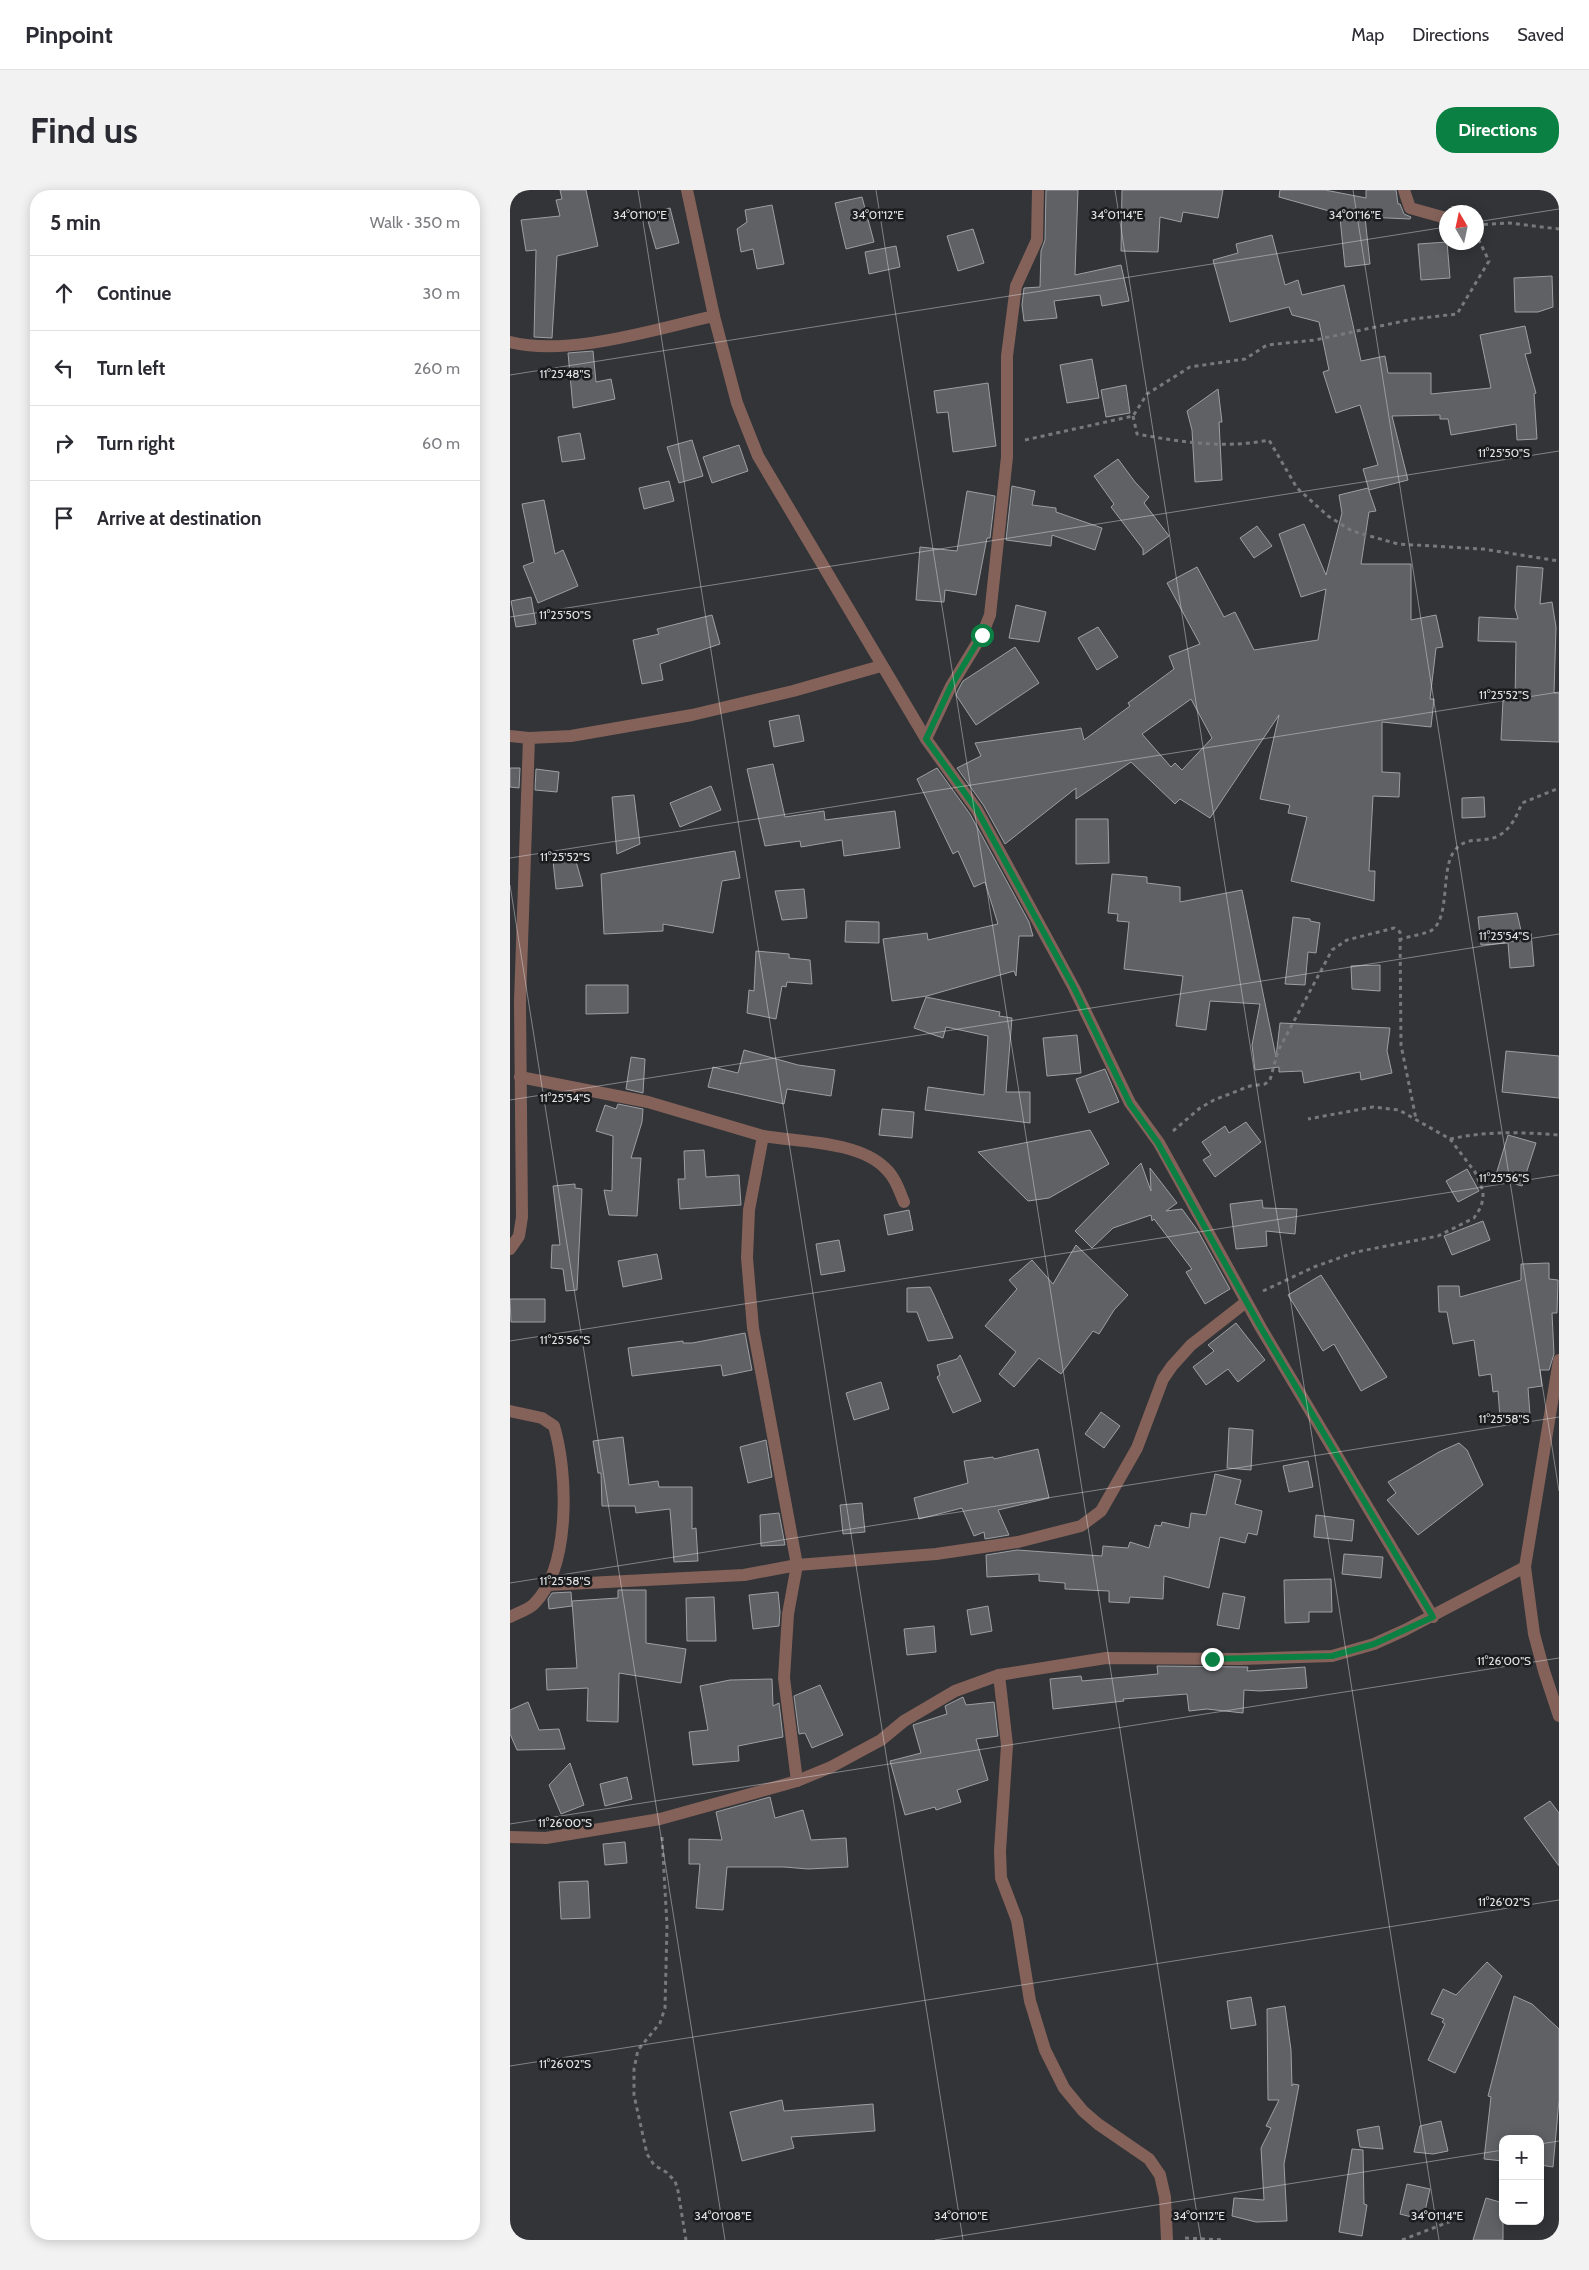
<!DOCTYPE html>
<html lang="en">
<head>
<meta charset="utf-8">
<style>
	body { margin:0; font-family:Cabin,sans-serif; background:#f2f2f3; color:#2b2b33 }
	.controls { position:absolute; right:15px; bottom:15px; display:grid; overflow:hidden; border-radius:10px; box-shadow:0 2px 12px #0003 }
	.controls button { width:45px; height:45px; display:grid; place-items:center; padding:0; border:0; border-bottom:1px solid #e1e1e2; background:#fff; color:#2b2b33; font:25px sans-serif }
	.compass { position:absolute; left:929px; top:15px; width:45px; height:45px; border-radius:50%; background:#fff; box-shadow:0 2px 12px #0003; rotate:351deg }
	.stop { position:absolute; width:15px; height:15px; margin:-11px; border:4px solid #0b8043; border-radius:50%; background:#fff }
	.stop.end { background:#0b8043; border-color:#fff; box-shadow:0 1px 5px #0008 }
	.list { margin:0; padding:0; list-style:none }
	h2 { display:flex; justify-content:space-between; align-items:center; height:65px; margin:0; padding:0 20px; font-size:21px }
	h2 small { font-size:16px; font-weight:400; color:#7c7c81 }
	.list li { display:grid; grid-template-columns:32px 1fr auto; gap:15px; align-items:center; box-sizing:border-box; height:75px; padding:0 20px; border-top:1px solid #e1e1e2 }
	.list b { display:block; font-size:19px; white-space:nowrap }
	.list em { font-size:16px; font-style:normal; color:#7c7c81 }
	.icon { flex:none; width:28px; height:28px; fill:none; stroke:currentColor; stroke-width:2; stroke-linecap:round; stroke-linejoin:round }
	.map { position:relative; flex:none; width:1049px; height:2050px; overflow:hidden; border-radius:20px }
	header { display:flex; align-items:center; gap:30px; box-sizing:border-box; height:70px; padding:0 25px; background:#fff; border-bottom:1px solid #e1e1e2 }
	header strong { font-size:24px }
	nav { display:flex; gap:28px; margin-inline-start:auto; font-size:18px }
	.intro { display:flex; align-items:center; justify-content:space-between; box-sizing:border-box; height:120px; padding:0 30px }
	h1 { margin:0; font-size:35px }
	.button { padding:12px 22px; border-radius:20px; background:#0b8043; color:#fff; font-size:18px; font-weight:700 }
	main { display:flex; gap:30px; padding:0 30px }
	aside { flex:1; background:#fff; border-radius:20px; box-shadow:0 2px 12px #0003 }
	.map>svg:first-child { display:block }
	.building { fill:#5f6165; stroke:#9d9fa3; fill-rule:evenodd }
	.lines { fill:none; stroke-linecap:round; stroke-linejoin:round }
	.path { stroke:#77797b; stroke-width:3; stroke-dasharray:4 4; stroke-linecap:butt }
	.minor { stroke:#84625a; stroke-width:12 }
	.route { stroke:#0b8043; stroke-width:6 }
	.ticks { fill:none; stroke:#e2e3e5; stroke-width:1; stroke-opacity:0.45 }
	.ticks-label { font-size:12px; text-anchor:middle; fill:#e2e3e5; stroke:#1b1c1d; stroke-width:5; stroke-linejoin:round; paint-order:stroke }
</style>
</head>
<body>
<header>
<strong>Pinpoint</strong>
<nav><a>Map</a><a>Directions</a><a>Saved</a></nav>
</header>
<div class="intro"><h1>Find us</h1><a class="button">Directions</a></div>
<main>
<aside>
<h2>5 min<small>Walk · 350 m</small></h2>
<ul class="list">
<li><svg class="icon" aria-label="ahead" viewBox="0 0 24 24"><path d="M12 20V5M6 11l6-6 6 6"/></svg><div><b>Continue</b></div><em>30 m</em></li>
<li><svg class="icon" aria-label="left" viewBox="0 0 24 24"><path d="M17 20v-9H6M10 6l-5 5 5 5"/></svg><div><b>Turn left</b></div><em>260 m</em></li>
<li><svg class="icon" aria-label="right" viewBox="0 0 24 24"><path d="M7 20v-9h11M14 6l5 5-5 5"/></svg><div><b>Turn right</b></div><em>60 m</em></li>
<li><svg class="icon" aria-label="arrive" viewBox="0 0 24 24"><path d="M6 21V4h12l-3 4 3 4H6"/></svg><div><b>Arrive at destination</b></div></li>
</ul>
</aside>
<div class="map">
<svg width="1049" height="2050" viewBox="0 0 1049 2050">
	<rect width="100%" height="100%" fill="#323437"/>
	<!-- building -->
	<g class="building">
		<polygon points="50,0 76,0 88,56 47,66 42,148 24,147 26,60 16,61 11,30 50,26 46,10 52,9"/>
		<polygon points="536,0 568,0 565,85 611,75 619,111 592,116 590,105 544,111 547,128 514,131 512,115 514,98 530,97 531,61 535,50"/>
		<polygon points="612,0 713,0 708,28 673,22 671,32 650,27 648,62 611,61"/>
		<polygon points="770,0 815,0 856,8 856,0 886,0 888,14 890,14 894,24 901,27 900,29 855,27 860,74 835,77 830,28 837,26 769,7"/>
		<polygon points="352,7 364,52 336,59 325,13"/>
		<polygon points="262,15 274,74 247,79 243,59 231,62 227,39 237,32 235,20"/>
		<polygon points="160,18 169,53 146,59 136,24"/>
		<polygon points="463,39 474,73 448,81 437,46"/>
		<polygon points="762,45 775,95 788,90 792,105 834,95 851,171 875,166 878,183 921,183 921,204 981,198 970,145 1015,136 1021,163 1015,164 1026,203 1024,204 1027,249 1007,250 1006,234 941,245 938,229 930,229 930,225 882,226 898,290 859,300 853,279 868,275 850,215 826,223 813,182 819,180 809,132 782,125 779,117 720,132 703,70 728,63 726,54"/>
		<polygon points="937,52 940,88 911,90 908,54"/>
		<polygon points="386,56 390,77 359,84 355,62"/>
		<polygon points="1042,86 1043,117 1028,122 1005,122 1004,88"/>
		<polygon points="83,161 86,192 101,189 105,209 63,218 58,163"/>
		<polygon points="582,169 589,208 557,213 550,175"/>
		<polygon points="478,193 486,256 443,262 438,222 427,223 424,201"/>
		<polygon points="616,195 620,223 596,227 591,200"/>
		<polygon points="708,199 712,232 709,232 712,290 685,292 682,240 677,221"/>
		<polygon points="70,243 75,269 52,272 48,247"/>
		<polygon points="182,250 193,286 169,293 157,257"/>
		<polygon points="229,255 238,281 202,293 193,267"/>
		<polygon points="608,269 625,292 639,307 634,313 659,346 633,365 633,359 601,317 604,314 584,286"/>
		<polygon points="159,291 164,311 134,319 129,298"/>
		<polygon points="502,296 525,301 522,315 546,318 546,322 592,338 585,360 542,345 541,356 496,350"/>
		<path d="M858,298L866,321L859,322L851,374H901V430L926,425L933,457L926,458L920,509H924L921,537L872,532V582L890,583L889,607L863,606L859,681H865L864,711L781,691L797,627L778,623L780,615L750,609L769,525L700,628L670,609L665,614L621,572L566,609V598L495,654L474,616L447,578L471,566L465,553L571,538L574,550L620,516L618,513L664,479L659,466L690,454L657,393L687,377L714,427L725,422L744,460L808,450L816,399L791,407L769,344L794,334L816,385L832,323L829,305ZM681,509L702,548L672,580L665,573L661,577L632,544Z"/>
		<polygon points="457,301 485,306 480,348 477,348 466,405 435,400 434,412 406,410 410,357 447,361"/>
		<polygon points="34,310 45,364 53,360 68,396 28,413 13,376 24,372 12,314"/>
		<polygon points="747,336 762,356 744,368 730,348"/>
		<polygon points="1007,376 1033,378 1030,414 1042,412 1046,437 1044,503 1049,503 1049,552 991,550 993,510 1005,511 1006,452 968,451 969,427 1008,429 1005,418"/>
		<polygon points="21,407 26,434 6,437 1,411"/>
		<polygon points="506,415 536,422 529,452 499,448"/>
		<polygon points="202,425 210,454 150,474 153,490 132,494 123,450 149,444 147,439"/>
		<polygon points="588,437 608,467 587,480 568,448"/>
		<polygon points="505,457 529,493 466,535 446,505 448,500 453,491"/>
		<polygon points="289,525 294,551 264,557 259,531"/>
		<polygon points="263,574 275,627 314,621 315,630 385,621 390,658 334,666 332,650 291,657 290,651 255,656 237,579"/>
		<polygon points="0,578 10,578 9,598 0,597"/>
		<polygon points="427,578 460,624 519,732 523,746 509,746 506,786 504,781 417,806 382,811 373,749 417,743 418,750 488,734 475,692 464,697 448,661 443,664 407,589"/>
		<polygon points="26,579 49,582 47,602 25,600"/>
		<polygon points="201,596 211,620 170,637 160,613"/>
		<polygon points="124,605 130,654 107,664 102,607"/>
		<polygon points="974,607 975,627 952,628 952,608"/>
		<polygon points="566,629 598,629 599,673 566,674"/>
		<polygon points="225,661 230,688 212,691 203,743 153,734 153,741 94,744 91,684"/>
		<polygon points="65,668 73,696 46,699 43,671"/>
		<polygon points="602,684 637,687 637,693 670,697 670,712 732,700 766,867 770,833 880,838 877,861 882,883 851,890 850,882 794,893 792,881 769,882 769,877 745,880 742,855 750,814 700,811 696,840 666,836 673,786 614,779 619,732 607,731 608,724 598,723"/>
		<polygon points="294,699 297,728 272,730 265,701"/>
		<polygon points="1007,723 1012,745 1021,743 1024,776 1000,778 998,753 971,755 968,727"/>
		<polygon points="783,727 800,729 800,731 810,733 806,763 798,762 795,795 775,794"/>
		<polygon points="336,731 369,732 369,753 335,752"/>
		<polygon points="246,761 279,764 279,768 300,770 302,794 277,792 276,797 272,796 266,829 237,823 239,800 244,801"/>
		<polygon points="870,775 870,801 842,799 841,776"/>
		<polygon points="76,795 118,795 118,823 76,824"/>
		<polygon points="416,807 490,822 489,826 502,828 496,902 520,902 520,933 415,920 418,897 474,905 478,846 436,837 433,848 404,838"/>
		<polygon points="567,845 571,883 537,886 533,848"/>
		<polygon points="234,860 288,875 325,880 321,906 277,899 274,914 198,897 203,877 228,883"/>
		<polygon points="996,861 1049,866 1049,908 992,902"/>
		<polygon points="121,867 135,869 133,903 116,899"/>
		<polygon points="595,879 609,912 579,923 566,889"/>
		<polygon points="108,914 133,919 132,932 121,968 131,968 127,1026 99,1025 94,1000 102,1001 103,946 86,941 95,915 106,919"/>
		<polygon points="372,919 404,922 402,948 369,945"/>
		<polygon points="736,932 751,952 705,987 693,970 701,965 692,952 715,936 719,943"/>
		<polygon points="580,940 599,974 539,1008 518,1011 468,962"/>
		<polygon points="998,945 1026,953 1012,996 985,988"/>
		<polygon points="194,960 196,987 229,985 231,1015 170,1019 168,989 175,989 174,961"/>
		<polygon points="631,973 641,1001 640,978 667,1013 656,1021 672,1019 688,1041 720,1099 695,1114 676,1082 682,1079 644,1029 642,1031 641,1025 603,1038 582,1058 565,1041"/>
		<polygon points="957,979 969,1001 948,1012 936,991"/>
		<polygon points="65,994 65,998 72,999 67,1100 56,1101 53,1079 41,1078 42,1055 50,1055 43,996"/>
		<polygon points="752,1010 753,1018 787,1019 785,1044 756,1041 757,1056 726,1059 720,1014"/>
		<polygon points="399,1020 403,1040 378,1045 374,1025"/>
		<polygon points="973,1031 980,1050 942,1065 934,1046"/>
		<polygon points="329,1050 335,1081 311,1085 306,1054"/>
		<polygon points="566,1055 618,1105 604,1120 589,1144 583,1141 551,1184 529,1168 504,1197 489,1184 506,1162 475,1136 507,1099 499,1090 522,1070 543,1094"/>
		<polygon points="147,1064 152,1089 113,1097 108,1071"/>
		<polygon points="1039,1073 1039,1089 1048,1090 1047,1123 1042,1123 1044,1164 1039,1180 1030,1180 1032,1196 1018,1198 1020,1225 990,1228 988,1201 983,1202 981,1184 969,1186 964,1150 943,1154 937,1122 929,1122 928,1096 949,1096 950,1107 1011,1090 1011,1074"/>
		<polygon points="811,1085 877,1187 851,1201 824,1154 813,1161 778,1105"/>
		<polygon points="420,1097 424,1105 443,1148 418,1151 407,1122 397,1122 397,1098"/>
		<polygon points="0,1109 35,1109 35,1132 1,1132"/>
		<polygon points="726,1133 755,1170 728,1192 718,1179 696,1195 683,1177 704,1161 698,1155"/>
		<polygon points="235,1143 242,1180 213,1186 211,1175 122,1186 118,1158 173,1151 173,1153 182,1153"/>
		<polygon points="450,1165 471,1211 443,1223 427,1187 430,1185 427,1175 447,1169"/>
		<polygon points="371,1192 379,1219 344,1230 336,1203"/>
		<polygon points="591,1222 610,1236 594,1258 575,1244"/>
		<polygon points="719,1238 743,1240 741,1280 717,1278"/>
		<polygon points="113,1247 119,1295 148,1291 149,1297 182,1297 182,1339 186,1338 188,1371 164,1372 160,1319 126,1323 125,1316 92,1316 91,1283 88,1283 83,1251"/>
		<polygon points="256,1250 262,1287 238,1293 230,1257"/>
		<polygon points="949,1253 957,1260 973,1295 908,1345 877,1310 886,1303 878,1292 929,1262"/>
		<polygon points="528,1259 539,1308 488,1320 499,1345 475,1349 474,1342 464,1346 452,1318 409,1329 404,1308 458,1293 454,1271 483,1267 484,1269"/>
		<polygon points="798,1271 803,1297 779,1302 773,1276"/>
		<polygon points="705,1284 731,1290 725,1314 752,1321 747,1345 738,1343 735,1353 710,1347 699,1398 654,1386 653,1409 620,1407 619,1413 599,1412 599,1401 555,1399 555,1393 529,1391 529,1384 477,1387 476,1365 507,1360 592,1366 593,1356 618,1358 620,1352 639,1358 645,1335 651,1336 652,1332 679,1338 681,1323 696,1325"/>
		<polygon points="352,1313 355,1342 333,1344 330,1315"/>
		<polygon points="269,1323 275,1355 251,1356 250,1325"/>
		<polygon points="806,1325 844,1330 842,1351 804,1347"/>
		<polygon points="834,1364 873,1367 871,1388 832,1384"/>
		<polygon points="821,1389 822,1422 799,1422 799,1432 775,1433 774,1390"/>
		<polygon points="108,1400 136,1400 136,1453 176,1459 171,1493 109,1483 108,1532 77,1531 78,1498 37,1500 36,1479 67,1478 62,1411 108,1408"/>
		<polygon points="61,1402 62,1416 39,1419 38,1409 42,1403"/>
		<polygon points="268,1402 270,1422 269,1436 243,1439 239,1405"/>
		<polygon points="713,1403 735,1407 729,1439 707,1435"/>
		<polygon points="204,1407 206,1451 177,1451 176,1408"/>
		<polygon points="478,1416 482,1441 461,1445 457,1420"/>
		<polygon points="424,1436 426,1462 397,1465 394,1439"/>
		<polygon points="647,1476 738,1477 737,1481 795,1477 797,1498 750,1501 734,1500 733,1523 697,1519 679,1521 677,1504 613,1509 614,1511 543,1519 540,1489 571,1486 572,1491 648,1484"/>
		<polygon points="262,1489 263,1516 269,1513 273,1547 228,1556 229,1571 183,1575 179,1542 198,1540 190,1496 220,1490"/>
		<polygon points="310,1495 333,1545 302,1558 295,1543 289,1544 284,1506"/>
		<polygon points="453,1507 456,1515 484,1512 488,1546 466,1549 478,1590 447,1600 451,1612 426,1620 425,1617 395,1625 380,1571 411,1563 403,1535 437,1524 435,1516"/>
		<polygon points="18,1512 29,1540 49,1539 55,1559 7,1560 0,1544 0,1520"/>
		<polygon points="60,1573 74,1615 51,1624 39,1595"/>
		<polygon points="117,1587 122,1609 95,1616 90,1594"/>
		<polygon points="260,1607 265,1628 293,1620 301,1650 336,1648 338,1677 298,1679 274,1677 217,1677 213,1720 186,1718 190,1674 179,1674 179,1649 212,1650 206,1622"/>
		<polygon points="1040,1611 1049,1623 1049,1676 1014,1628"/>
		<polygon points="115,1652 117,1673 95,1675 93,1654"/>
		<polygon points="78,1691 80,1728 51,1729 49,1692"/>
		<polygon points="977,1772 992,1786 945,1883 918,1870 935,1834 932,1832 934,1829 921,1824 933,1799 946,1805"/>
		<polygon points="1004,1806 1022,1814 1049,1839 1049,1910 1043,1977 1030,1975 1030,1949 993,1949 993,1971 974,1969 981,1907 978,1906"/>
		<polygon points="741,1807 746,1835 721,1839 717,1811"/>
		<polygon points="775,1816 781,1860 782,1896 783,1894 789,1895 774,1974 777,2031 746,2032 722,2026 724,2008 754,2010 751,1958 761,1938 756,1936 769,1910 758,1910 757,1819"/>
		<polygon points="272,1910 274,1921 363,1914 365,1941 281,1947 284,1958 232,1971 220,1922"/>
		<polygon points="931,1931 938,1961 923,1964 904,1962 910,1936"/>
		<polygon points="869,1936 873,1959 850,1957 847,1940"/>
		<polygon points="842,1959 853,1960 854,2014 857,2015 852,2046 829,2042"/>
		<polygon points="897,1994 920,1999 913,2030 890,2024"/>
		<polygon points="976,2008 993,2013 993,2050 963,2050"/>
	</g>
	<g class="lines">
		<!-- path -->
		<g class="path">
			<polyline points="966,35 999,33 1049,39"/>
			<path d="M623,226L627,244C671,252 715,259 759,250L787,298L818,326L842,341L888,354L973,359L1049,371"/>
			<polyline points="515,250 623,226 637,204 680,177 735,169 757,155 805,150 903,129 947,124 979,71 966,44"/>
			<path d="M889,750C898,746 917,744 922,740C940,727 931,682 943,663C955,644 973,654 988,646C1001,639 1006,627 1012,613L1049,598"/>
			<polyline points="663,941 690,918 704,910 740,896 755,894 760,890 768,861 822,760 837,750 884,738 890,742 891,855 906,929"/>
			<path d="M940,949C976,941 1012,942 1049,945"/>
			<polyline points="753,1101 804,1077 846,1062 928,1046 964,1028 971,1017 973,1008 973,1001 965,982 940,949 889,920 863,917 798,929"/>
			<polyline points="152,1647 157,1735 155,1818 150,1833 128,1860 124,1879 124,1905 137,1964 144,1975 156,1982 165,1991 168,2001 176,2050"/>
			<polyline points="675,2048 715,2050"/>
			<polyline points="892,2050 944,2030"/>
		</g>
		<!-- minor -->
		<g class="minor">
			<polyline points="177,0 204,126 227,213 248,266 416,549 467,620 564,798 620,913 649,953 751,1138 923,1427"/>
			<polyline points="894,0 900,18 936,28"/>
			<path d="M0,152C59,167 145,139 204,126"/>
			<polyline points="0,546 19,548"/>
			<polyline points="416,549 441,496 472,445 480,425 497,267 497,166 506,96 527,50 528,0"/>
			<polyline points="10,887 138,912 253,946"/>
			<polyline points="0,1059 9,1046 12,1027 10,812 19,548 61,546 182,525 283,501 371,476"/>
			<path d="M0,1221L32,1228L44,1236C58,1283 61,1377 24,1414C18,1420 7,1423 0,1427"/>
			<polyline points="1015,1377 1049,1170"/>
			<polyline points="38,1395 234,1385 287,1375 426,1364 508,1352 571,1336 591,1321 627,1258 653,1189 662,1176 681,1155 736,1112"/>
			<polyline points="489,1485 497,1555 490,1661 491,1688 507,1730 520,1811 535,1860 554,1898 573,1921 588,1934 639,1969 650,1985 655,2007 657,2050"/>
			<path d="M287,1591L274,1488L278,1424L287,1375L243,1138L237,1068L239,1020L253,946C289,952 348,951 375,978C385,987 389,1000 394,1012"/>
			<polyline points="0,1647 36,1648 150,1629 287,1591 321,1577 371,1550 394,1531 445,1501 489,1485 596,1468 731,1469 822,1466 864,1454 895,1440 1015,1377 1024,1444 1034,1481 1049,1526"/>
		</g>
	</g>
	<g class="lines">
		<!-- route -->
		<polyline class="route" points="472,445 441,496 416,549 467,620 564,798 620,914 648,953 751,1138 923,1427 864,1454 822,1466 702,1469"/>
	</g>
	<!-- ticks -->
	<path class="ticks" d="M128,0L453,2050M366,0L691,2050M605,0L929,2050M843,0L1049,1301M966,32L1049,19M0,185L936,37M0,427L1049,261M0,668L1049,502M0,695L215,2050M0,910L1049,744M0,1151L1049,985M0,1393L1049,1227M0,1634L1049,1468M0,1876L1049,1710M1030,1954L1049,1951M425,2050L993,1960"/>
	<g class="ticks-label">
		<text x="130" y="29">34°01'10"E</text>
		<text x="368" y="29">34°01'12"E</text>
		<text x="607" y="29">34°01'14"E</text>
		<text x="845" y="29">34°01'16"E</text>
		<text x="55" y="188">11°25'48"S</text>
		<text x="994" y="267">11°25'50"S</text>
		<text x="55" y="429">11°25'50"S</text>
		<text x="994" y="509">11°25'52"S</text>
		<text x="55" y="671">11°25'52"S</text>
		<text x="994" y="750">11°25'54"S</text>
		<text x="55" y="912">11°25'54"S</text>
		<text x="994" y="992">11°25'56"S</text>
		<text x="55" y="1154">11°25'56"S</text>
		<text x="994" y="1233">11°25'58"S</text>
		<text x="55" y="1395">11°25'58"S</text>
		<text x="994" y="1475">11°26'00"S</text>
		<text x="55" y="1637">11°26'00"S</text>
		<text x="994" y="1716">11°26'02"S</text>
		<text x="55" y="1878">11°26'02"S</text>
		<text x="213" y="2030">34°01'08"E</text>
		<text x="451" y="2030">34°01'10"E</text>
		<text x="689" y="2030">34°01'12"E</text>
		<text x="927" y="2030">34°01'14"E</text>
	</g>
</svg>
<div class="controls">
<button>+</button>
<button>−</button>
</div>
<svg class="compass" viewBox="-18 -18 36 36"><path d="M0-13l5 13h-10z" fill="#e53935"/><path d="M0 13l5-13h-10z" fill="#7c7c81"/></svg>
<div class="stop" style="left:472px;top:445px"></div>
<div class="stop end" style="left:702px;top:1469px"></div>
</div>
</main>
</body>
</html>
